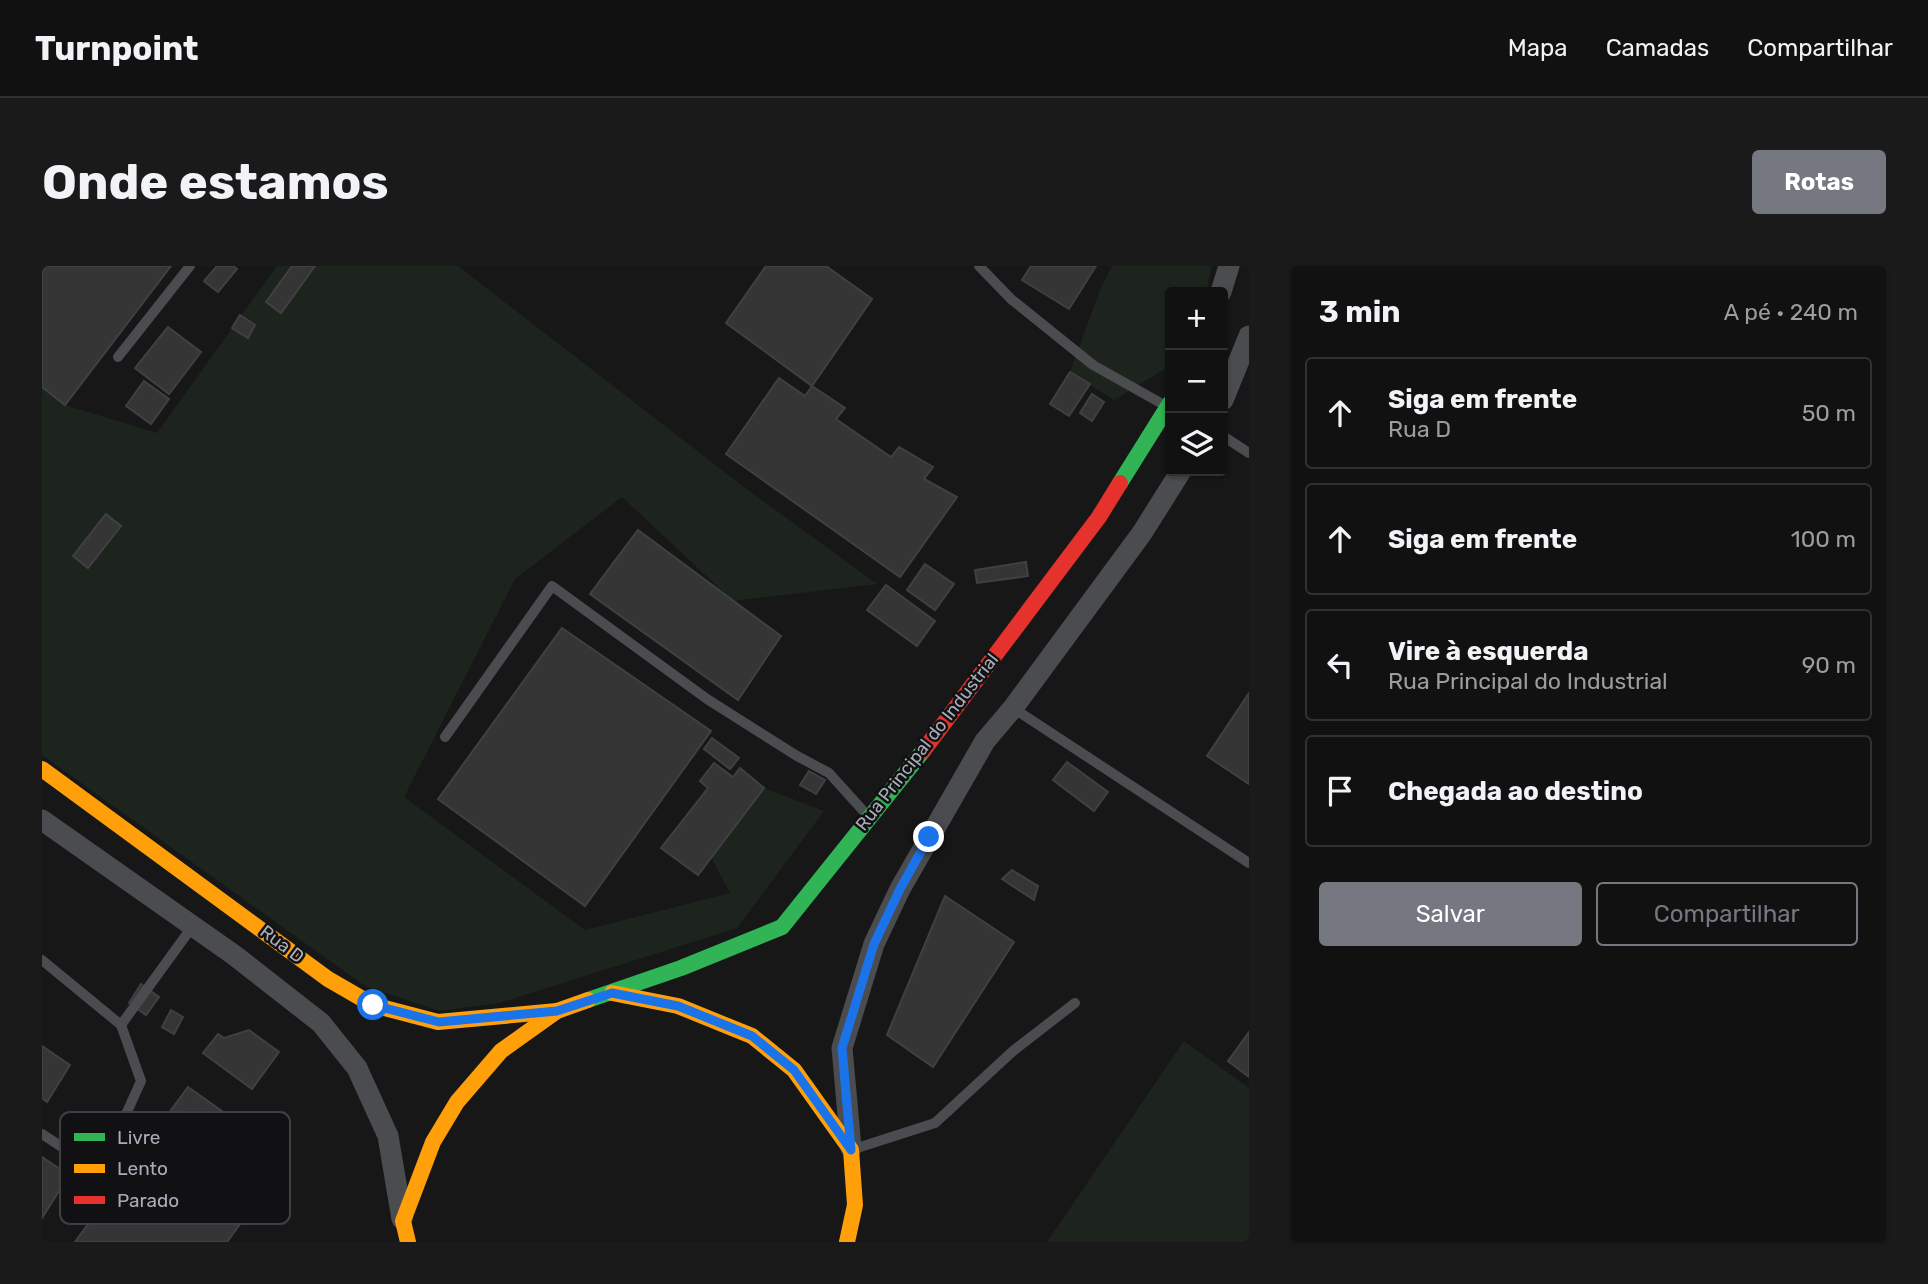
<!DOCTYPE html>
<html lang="pt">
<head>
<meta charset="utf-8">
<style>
	body { margin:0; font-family:Rubik,sans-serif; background:#1a1a1a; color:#f1f3f6 }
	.controls { position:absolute; right:21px; top:21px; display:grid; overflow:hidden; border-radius:7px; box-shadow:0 2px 5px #0004 }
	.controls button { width:63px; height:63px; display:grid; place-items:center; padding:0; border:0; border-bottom:2px solid #303131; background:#111; color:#f1f3f6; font:35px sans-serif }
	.stop { position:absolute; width:21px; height:21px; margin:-16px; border:5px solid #1a73e8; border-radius:50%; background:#fff }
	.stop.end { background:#1a73e8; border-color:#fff; box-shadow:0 2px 7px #0008 }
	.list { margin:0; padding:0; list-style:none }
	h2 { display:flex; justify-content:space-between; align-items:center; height:91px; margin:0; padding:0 28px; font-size:30px }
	h2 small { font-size:23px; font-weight:400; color:#9c9d9f }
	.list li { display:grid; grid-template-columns:46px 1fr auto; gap:21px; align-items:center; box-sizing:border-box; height:112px; margin:0 14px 14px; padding:0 14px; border:2px solid #303131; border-radius:7px }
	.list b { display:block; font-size:26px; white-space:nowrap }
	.list p { margin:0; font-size:23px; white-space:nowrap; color:#9c9d9f }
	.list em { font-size:23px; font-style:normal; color:#9c9d9f }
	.actions { display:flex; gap:14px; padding:21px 28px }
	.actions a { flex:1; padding:16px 0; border:2px solid #757880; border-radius:7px; text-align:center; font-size:24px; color:#757880 }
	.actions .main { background:#757880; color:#fff }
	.icon { flex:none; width:38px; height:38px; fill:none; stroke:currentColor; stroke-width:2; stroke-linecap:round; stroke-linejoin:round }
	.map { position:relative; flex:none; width:1207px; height:976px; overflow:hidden; border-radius:7px }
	header { display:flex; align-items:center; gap:42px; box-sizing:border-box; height:98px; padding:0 35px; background:#111; border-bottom:2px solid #303131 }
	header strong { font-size:33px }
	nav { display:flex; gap:38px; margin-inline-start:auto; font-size:24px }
	.intro { display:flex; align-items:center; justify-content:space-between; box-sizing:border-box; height:168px; padding:0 42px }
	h1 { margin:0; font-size:49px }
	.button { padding:18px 32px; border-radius:7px; background:#757880; color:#fff; font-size:24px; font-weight:700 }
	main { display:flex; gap:42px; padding:0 42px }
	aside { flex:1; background:#111; border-radius:7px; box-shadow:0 2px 5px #0004 }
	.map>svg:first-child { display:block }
	.green { fill:#1d241e }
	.building { fill:#353536; stroke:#3f4043; stroke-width:2 }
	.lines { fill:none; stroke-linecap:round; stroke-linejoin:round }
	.lane { stroke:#4b4c50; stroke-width:10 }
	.street { stroke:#4b4c50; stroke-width:21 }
	.fast { stroke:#30b455; stroke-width:16 }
	.slow { stroke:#ff9f0a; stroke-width:16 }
	.jam { stroke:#e5322d; stroke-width:16 }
	.route { stroke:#1a73e8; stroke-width:9 }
	.labels { text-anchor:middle; stroke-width:5; stroke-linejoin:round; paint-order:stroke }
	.street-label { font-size:18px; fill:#a8adb8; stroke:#111113 }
	.key { fill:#111113; stroke:#3e4045; stroke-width:2 }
	.key-label { font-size:19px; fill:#a8adb8 }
</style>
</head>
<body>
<header>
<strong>Turnpoint</strong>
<nav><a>Mapa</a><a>Camadas</a><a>Compartilhar</a></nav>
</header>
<div class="intro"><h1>Onde estamos</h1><a class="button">Rotas</a></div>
<main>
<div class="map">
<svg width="1207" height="976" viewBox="0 0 1207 976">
	<rect width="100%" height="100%" fill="#171717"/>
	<!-- green -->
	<g class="green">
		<polygon points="235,0 416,0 702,221 835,318 691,335 580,231 473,313 362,531 543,664 688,627 669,591 722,522 782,545 695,662 457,737 398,745 323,720 0,489 0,121 23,139 115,167"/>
		<polygon points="1070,0 1170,0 1164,26 1128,26 1128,97 1126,101 1072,134 1028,106 1058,24"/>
		<polygon points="1142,775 1207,822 1207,976 1005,976"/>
	</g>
	<!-- building -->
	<g class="building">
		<polygon points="5,0 129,0 23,139 0,121 0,6"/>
		<polygon points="175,0 191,0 195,3 176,26 162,15"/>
		<polygon points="250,0 273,0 239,47 224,36"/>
		<polygon points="724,0 784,0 830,33 770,120 684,57"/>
		<polygon points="989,0 1054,0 1027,43 980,14"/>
		<polygon points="198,49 213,59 206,72 190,62"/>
		<polygon points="126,61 159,86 127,128 93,102"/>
		<polygon points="1028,106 1048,118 1027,150 1008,138"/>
		<polygon points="737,112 763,130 770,120 803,142 794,153 849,191 857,181 891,201 882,213 915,231 858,311 684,188"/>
		<polygon points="102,115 127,133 109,158 84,140"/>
		<polygon points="1050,128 1062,136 1050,155 1038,147"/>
		<polygon points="64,248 79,260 46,302 31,290"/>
		<polygon points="596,264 739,370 696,434 548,328"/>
		<polygon points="984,296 986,310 935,317 933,304"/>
		<polygon points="883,298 912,318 893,344 865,324"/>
		<polygon points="844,319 893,355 875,380 825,344"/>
		<polygon points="520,362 669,465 543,640 396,533"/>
		<polygon points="1207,427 1207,518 1165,490"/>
		<polygon points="670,472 697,492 688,503 662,483"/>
		<polygon points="1025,496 1066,526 1052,545 1011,514"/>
		<polygon points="672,497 691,511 698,502 722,522 656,609 619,582 666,522 658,515"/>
		<polygon points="767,505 783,514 774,528 758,519"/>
		<polygon points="970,604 996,620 992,634 960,613"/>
		<polygon points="903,630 972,676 891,801 845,769"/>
		<polygon points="99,718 117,731 104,749 87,737"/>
		<polygon points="129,744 141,751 132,768 120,761"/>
		<polygon points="207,764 237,786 210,823 161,787 176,768 182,772"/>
		<polygon points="1207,766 1207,811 1186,795"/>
		<polygon points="0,780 28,799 5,836 0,832"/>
		<polygon points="146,821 246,892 185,976 33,976"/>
		<polygon points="0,891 27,909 0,952"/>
	</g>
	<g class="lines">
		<!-- lane -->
		<g class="lane">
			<polyline points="937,0 969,33 1051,99 1124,140"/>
			<polyline points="76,91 148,0"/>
			<polyline points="1181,170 1207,187"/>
			<polyline points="971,442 1207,597"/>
			<polyline points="403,471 510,320 665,433 755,490 787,507 825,549"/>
			<polyline points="0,694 79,759"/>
			<polyline points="0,868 55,904"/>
			<polyline points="812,883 893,857 971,785 1033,737"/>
			<polyline points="31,938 66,888 99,815 79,759 150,661"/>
		</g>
		<!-- street -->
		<g class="street">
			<polyline points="1179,26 1187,0"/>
			<polyline points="1181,134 1207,70"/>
			<polyline points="0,554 192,689 279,757 315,802 346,870 360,953"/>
			<polyline points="809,882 800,782 832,678 858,623 943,475 971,442 1100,267 1139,205"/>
		</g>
		<!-- fast -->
		<g class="fast">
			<polyline points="1078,217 1128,137"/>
			<polyline points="546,734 639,702 740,661 881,485"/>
		</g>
		<!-- slow -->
		<g class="slow">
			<polyline points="0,503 286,713 331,739 396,756 515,745"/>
			<polyline points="570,727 636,740 710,770 752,804 809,884 813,939 805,976"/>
			<polyline points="366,976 361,955 391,876 415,836 459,785 515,745 546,734"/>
		</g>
		<!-- jam -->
		<polyline class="jam" points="881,485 1057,251 1078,217"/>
	</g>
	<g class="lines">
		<!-- route -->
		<polyline class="route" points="331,739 397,756 515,745 570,727 636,740 710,770 752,804 809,884 800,782 832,678 858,623 887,571"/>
	</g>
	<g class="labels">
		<!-- street labels -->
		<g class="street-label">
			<text transform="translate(885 476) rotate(-52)" y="6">Rua Principal do Industrial</text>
			<text transform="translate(240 678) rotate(37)" y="6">Rua D</text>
		</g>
	</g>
	<!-- legend -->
	<rect x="18" y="846" width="230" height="112" rx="10" class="key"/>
	<rect x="32" y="867" width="31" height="8" fill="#30b455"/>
	<rect x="32" y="898" width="31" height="9" fill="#ff9f0a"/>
	<rect x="32" y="930" width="31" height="8" fill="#e5322d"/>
	<g class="key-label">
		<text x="75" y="878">Livre</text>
		<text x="75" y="909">Lento</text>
		<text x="75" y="941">Parado</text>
	</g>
</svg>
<div class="controls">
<button>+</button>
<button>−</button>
<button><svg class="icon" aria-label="layers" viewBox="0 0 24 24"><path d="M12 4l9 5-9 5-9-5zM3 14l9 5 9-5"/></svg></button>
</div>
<div class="stop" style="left:331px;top:739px"></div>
<div class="stop end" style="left:887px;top:571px"></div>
</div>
<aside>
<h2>3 min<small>A pé · 240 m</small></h2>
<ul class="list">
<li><svg class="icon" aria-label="ahead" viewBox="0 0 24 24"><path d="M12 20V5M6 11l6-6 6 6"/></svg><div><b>Siga em frente</b><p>Rua D</p></div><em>50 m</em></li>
<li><svg class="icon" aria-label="ahead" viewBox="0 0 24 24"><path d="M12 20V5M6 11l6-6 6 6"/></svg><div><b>Siga em frente</b></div><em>100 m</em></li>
<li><svg class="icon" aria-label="left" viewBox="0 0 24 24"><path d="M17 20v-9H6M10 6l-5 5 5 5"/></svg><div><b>Vire à esquerda</b><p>Rua Principal do Industrial</p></div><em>90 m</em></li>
<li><svg class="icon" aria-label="arrive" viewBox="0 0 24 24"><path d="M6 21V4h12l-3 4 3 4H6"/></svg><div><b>Chegada ao destino</b></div></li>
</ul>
<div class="actions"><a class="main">Salvar</a><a>Compartilhar</a></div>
</aside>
</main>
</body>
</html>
